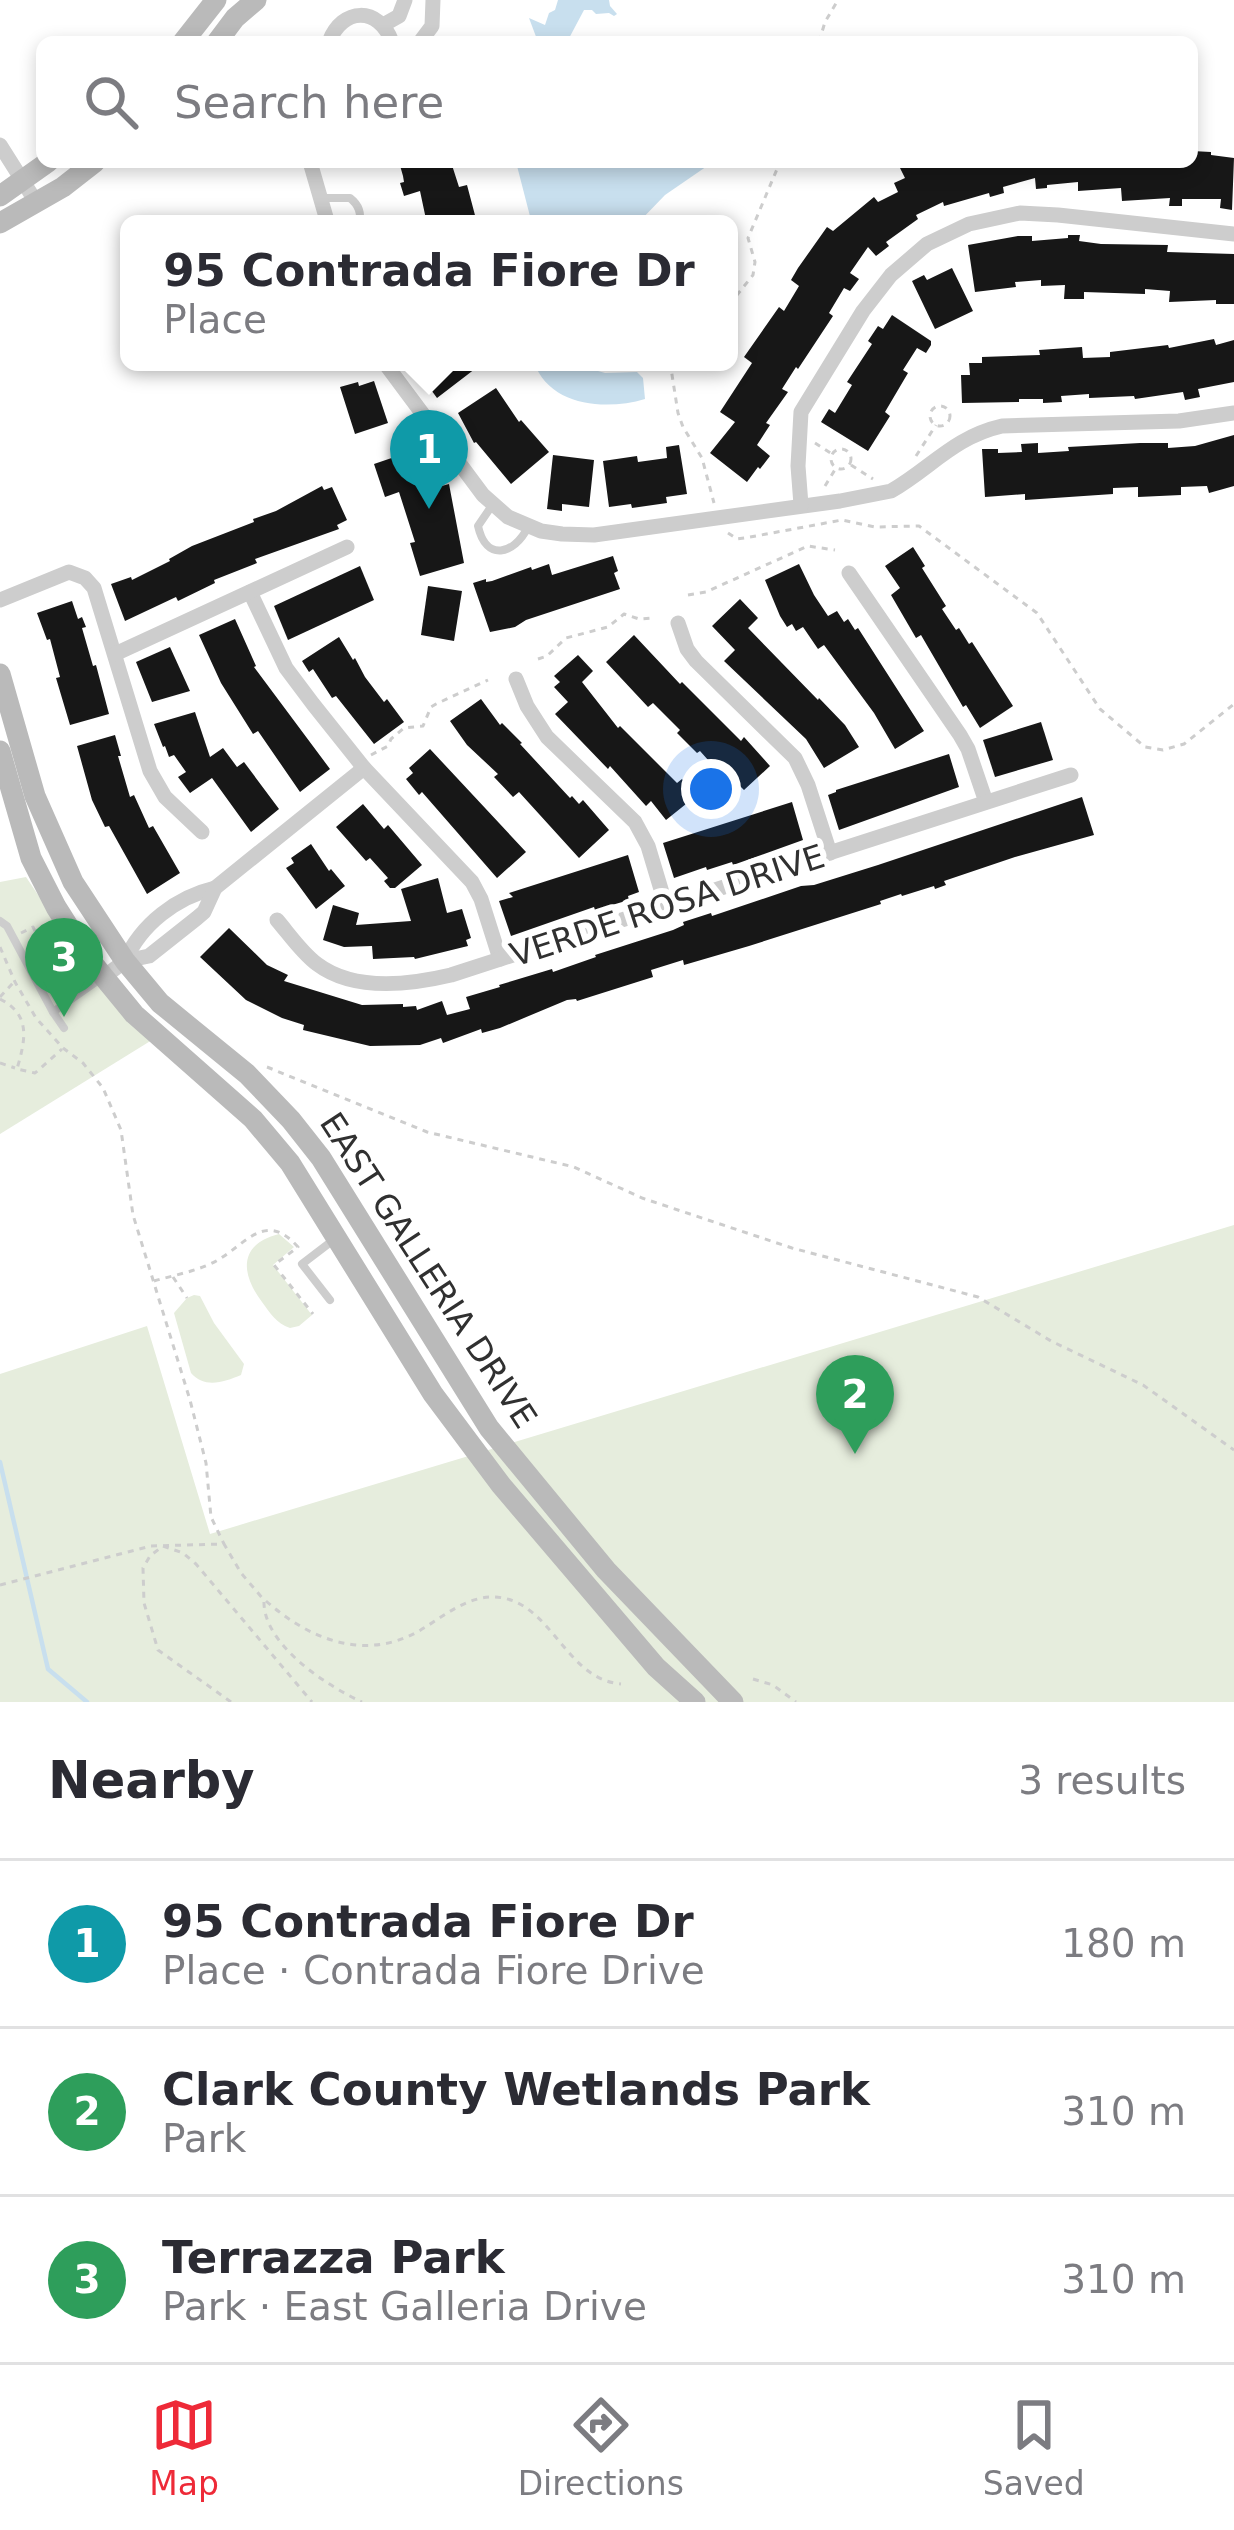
<!DOCTYPE html>
<html lang="en">
<head>
<meta charset="utf-8">
<style>
	body { margin:0; font-family:"DejaVu Sans",sans-serif; background:#f2f2f3; color:#2b2b33 }
	.you { position:absolute; left:711px; top:789px; width:42px; height:42px; margin:-30px; border:9px solid #fff; border-radius:50%; background:#1a73e8; box-shadow:0 0 0 18px #1a73e833 }
	.badge { display:grid; place-items:center; width:78px; height:78px; border-radius:50%; background:#ee2a38; color:#fff; font-size:39px; font-weight:700 }
	.pin { position:absolute; translate:-50% -99px; filter:drop-shadow(0 3px 6px #0008) }
	.pin::after { content:''; position:absolute; top:63px; width:42px; height:36px; background:inherit; clip-path:polygon(0 0,100% 0,50% 100%) }
	.popup { position:absolute; left:120px; top:215px; width:618px; height:156px; box-sizing:border-box; display:grid; place-content:center; border-radius:18px; background:#fff; filter:drop-shadow(0 3px 9px #0005); font-size:39px; white-space:nowrap; color:#7c7c81 }
	.popup b { font-size:45px; color:#2b2b33 }
	.popup::after { content:''; position:absolute; left:50%; top:100%; margin-left:-24px; border:24px solid transparent; border-top-color:#fff }
	.list { margin:0; padding:0; list-style:none }
	h2 { display:flex; justify-content:space-between; align-items:center; height:156px; margin:0; padding:0 48px; font-size:51px }
	h2 small { font-size:39px; font-weight:400; color:#7c7c81 }
	.list li { display:grid; grid-template-columns:78px 1fr auto; gap:36px; align-items:center; box-sizing:border-box; height:168px; padding:0 48px; border-top:3px solid #e1e1e2 }
	.list b { display:block; font-size:45px; white-space:nowrap }
	.list p { margin:0; font-size:39px; white-space:nowrap; color:#7c7c81 }
	.list em { font-size:39px; font-style:normal; color:#7c7c81 }
	.icon { flex:none; width:66px; height:66px; fill:none; stroke:currentColor; stroke-width:2; stroke-linecap:round; stroke-linejoin:round }
	.map { position:relative; flex:none; width:1234px; height:1702px; overflow:hidden }
	.search { position:absolute; background:#fff; box-shadow:0 6px 18px #0003; left:36px; right:36px; top:36px; height:132px; display:flex; align-items:center; gap:30px; box-sizing:border-box; padding:0 42px; border-radius:18px; color:#7c7c81; font-size:45px }
	.sheet { height:660px; background:#fff }
	nav { display:flex; justify-content:space-around; align-items:center; box-sizing:border-box; height:168px; border-top:3px solid #e1e1e2; background:#fff; font-size:33px; color:#7c7c81 }
	nav a { display:grid; justify-items:center; gap:6px }
	nav .on { color:#ee2a38 }
	.map>svg:first-child { display:block }
	.green { fill:#e6eddd }
	.water { fill:#c8dfee }
	.lines { fill:none; stroke-linecap:round; stroke-linejoin:round }
	.stream { stroke:#c8dfee; stroke-width:4.5 }
	.building { fill:#171717 }
	.path { stroke:#cdcdcd; stroke-width:3; stroke-dasharray:6 6; stroke-linecap:butt }
	.service { stroke:#cdcdcd; stroke-width:8 }
	.minor { stroke:#cdcdcd; stroke-width:15 }
	.secondary { stroke:#bababa; stroke-width:21 }
	.labels { text-anchor:middle; stroke-width:12; stroke-linejoin:round; paint-order:stroke }
	.street-label { font-size:33px; fill:#303030; stroke:#fff }
</style>
</head>
<body>
<div class="map">
<svg width="1234" height="1702" viewBox="0 0 1234 1702">
	<rect width="100%" height="100%" fill="#fff"/>
	<!-- green -->
	<g class="green">
		<polygon points="26,877 104,993 152,1040 0,1134 0,882"/>
		<polygon points="1234,1225 1234,1702 0,1702 0,1374 147,1326 210,1534"/>
		<path d="M279,1234L294,1247L273,1265L312,1315L299,1326L290,1328C276,1323 270,1313 262,1302C240,1273 239,1244 279,1234Z"/>
		<path d="M194,1295L200,1296L214,1323L244,1364L241,1375C224,1382 205,1389 191,1373L174,1313L187,1298Z"/>
	</g>
	<!-- water -->
	<g class="water">
		<polygon points="558,0 609,0 610,6 617,14 614,16 609,13 596,14 592,10 584,10 567,42 538,42 529,18 545,25 549,13 555,10"/>
		<polygon points="516,162 713,162 665,195 637,224 532,224"/>
		<path d="M534,362H567L605,373L637,372L643,378L645,399C605,411 549,406 534,362Z"/>
	</g>
	<g class="lines">
		<!-- stream -->
		<polyline class="stream" points="0,1462 48,1669 87,1702"/>
	</g>
	<!-- building -->
	<g class="building">
		<polygon points="1192,151 1211,152 1211,155 1234,158 1232,210 1220,208 1221,199 1182,199 1182,206 1169,206 1170,198 1122,201 1121,188 1078,191 1078,182 1047,185 1047,188 1036,189 1035,178 1003,187 1004,193 990,197 989,193 944,206 943,202 916,215 918,219 886,242 889,246 876,256 868,247 850,273 859,279 850,291 844,288 829,313 833,316 798,369 796,367 782,389 788,392 766,423 770,425 757,445 770,456 760,469 758,467 747,482 710,453 735,422 720,412 752,363 744,357 779,307 784,311 799,286 791,280 798,268 827,227 833,231 874,197 878,202 898,192 894,183 905,178 900,168 912,162 1192,162"/>
		<polygon points="399,162 451,162 459,187 467,185 476,219 458,224 427,224 420,191 404,196 400,183 404,182 403,176"/>
		<polygon points="1068,235 1080,235 1079,241 1101,244 1168,245 1167,252 1234,254 1234,304 1216,304 1216,300 1169,302 1170,291 1145,289 1145,294 1084,292 1084,299 1064,299 1065,285 1041,286 1041,280 1015,282 1016,287 975,292 968,245 1018,236 1032,236 1032,241 1068,238"/>
		<polygon points="952,268 973,311 935,329 912,281 924,275 927,280"/>
		<polygon points="892,315 931,341 931,345 926,353 917,348 903,370 908,373 885,412 890,416 868,451 821,422 829,409 835,413 852,385 847,382 872,344 868,341 878,326 883,329"/>
		<polygon points="1214,339 1216,345 1234,340 1234,382 1198,389 1200,397 1185,400 1183,392 1135,399 1134,396 1089,398 1089,394 1061,396 1062,402 1043,403 1043,399 1019,399 1019,402 962,403 961,375 970,375 969,363 982,363 982,357 1040,355 1039,350 1082,347 1083,358 1110,357 1110,352 1168,345 1169,348"/>
		<polygon points="418,362 484,362 437,398 429,387 433,385 431,379"/>
		<polygon points="374,381 388,423 355,434 340,387 358,382 359,386"/>
		<polygon points="496,388 519,422 521,420 549,452 511,484 476,442 474,443 458,413"/>
		<polygon points="1234,435 1234,486 1209,493 1207,486 1181,487 1181,495 1138,497 1138,487 1113,488 1113,494 1025,500 1025,494 985,497 982,449 998,449 998,453 1022,452 1021,444 1038,443 1038,453 1069,451 1068,447 1140,443 1168,443 1168,448 1195,446"/>
		<polygon points="679,445 687,494 666,497 667,503 632,508 631,504 609,507 603,461 637,456 638,462 667,458 666,447"/>
		<polygon points="421,448 431,489 449,484 464,563 420,576 410,543 415,542 399,492 385,497 374,464"/>
		<polygon points="553,455 594,460 589,507 562,504 562,511 547,509"/>
		<polygon points="322,486 324,490 332,487 347,520 337,525 339,529 255,559 257,563 214,580 215,583 178,601 176,597 125,621 111,584 131,577 132,580 170,561 169,559 192,546 254,522 253,519 276,511"/>
		<polygon points="913,547 925,566 922,568 946,606 942,609 956,630 959,628 969,644 972,642 1013,706 980,728 966,705 963,707 921,635 916,638 891,595 900,588 885,566"/>
		<polygon points="613,556 618,571 614,573 620,589 526,620 515,627 490,632 473,583 486,579 486,582 492,581 531,567 532,570 549,564 552,575"/>
		<polygon points="799,564 814,595 828,616 837,611 844,622 848,619 855,630 858,628 924,731 895,749 874,713 824,645 818,649 803,627 796,631 792,624 787,627 780,616 765,580"/>
		<polygon points="360,566 374,600 288,640 274,606"/>
		<polygon points="428,586 462,591 454,641 421,635"/>
		<polygon points="740,599 758,618 748,628 818,700 819,698 845,725 859,747 824,768 806,739 724,661 735,650 712,626"/>
		<polygon points="72,601 78,619 82,617 86,627 82,628 93,666 96,665 109,714 70,725 56,678 60,677 50,639 47,640 37,613"/>
		<polygon points="235,619 256,666 254,667 330,769 300,792 258,731 253,734 221,683 199,635"/>
		<polygon points="634,635 680,684 682,682 741,741 744,737 770,766 744,790 738,784 733,788 700,751 697,753 677,733 680,730 653,703 648,707 606,662"/>
		<polygon points="339,637 353,660 355,658 365,677 384,702 387,699 404,722 374,744 336,696 332,698 313,669 309,672 302,661"/>
		<polygon points="170,647 190,691 152,702 136,662"/>
		<polygon points="578,655 593,671 582,682 618,728 620,726 677,783 682,779 696,796 666,820 651,801 646,806 610,766 608,769 555,714 568,702 554,687 560,682 554,676"/>
		<polygon points="481,699 500,725 502,723 522,743 520,744 570,798 572,796 579,804 583,800 609,830 579,858 519,792 513,797 494,777 498,774 467,745 450,721"/>
		<polygon points="195,712 210,757 223,748 237,767 244,762 279,809 251,832 212,778 190,793 178,777 186,772 174,755 169,757 165,746 163,747 154,724"/>
		<polygon points="1041,722 1053,760 995,777 983,740"/>
		<polygon points="115,735 121,756 118,756 130,797 134,795 149,828 153,826 180,873 147,894 109,826 105,827 92,800 77,746"/>
		<polygon points="430,749 526,852 497,878 422,792 419,795 406,779 413,773 409,768"/>
		<polygon points="949,754 959,787 839,830 828,795 836,792 836,790"/>
		<polygon points="1082,797 1094,835 1015,857 944,881 946,885 935,889 934,886 902,896 901,894 880,901 881,904 749,946 684,965 683,960 651,970 653,977 577,1001 576,999 567,1000 500,1028 482,1033 481,1029 443,1043 441,1038 420,1045 370,1046 303,1030 304,1025 282,1018 246,1000 200,957 229,928 267,965 288,975 284,981 362,1005 403,1004 403,1007 416,1006 417,1010 442,1001 447,1015 470,1009 466,997 500,987 499,985 552,969 553,972 596,957 595,955 673,930 684,925 683,922 711,913 712,916 801,886 814,885 878,865"/>
		<polygon points="792,802 803,840 733,865 732,862 707,870 706,867 674,878 663,843"/>
		<polygon points="363,804 384,829 388,825 422,865 395,888 390,888 384,881 388,878 370,858 366,861 336,827"/>
		<polygon points="311,844 329,871 331,869 345,886 316,909 286,868 294,863 291,858"/>
		<polygon points="628,855 639,892 628,896 629,900 595,910 594,907 511,936 499,901 513,897 509,893"/>
		<polygon points="438,878 447,913 462,909 471,938 466,940 468,946 415,959 414,957 373,959 372,946 344,947 323,940 333,905 359,913 356,925 411,921 401,889"/>
	</g>
	<g class="lines">
		<!-- path -->
		<g class="path">
			<polyline points="819,42 825,22 838,0"/>
			<polyline points="729,305 753,275 755,262 748,238 780,162"/>
			<polyline points="670,362 678,413 683,427 702,458 714,503"/>
			<circle cx="940" cy="416" r="10"/>
			<polyline points="815,443 832,454"/>
			<circle cx="841" cy="459" r="10"/>
			<polyline points="916,456 936,425"/>
			<polyline points="851,465 873,479"/>
			<polyline points="825,486 836,468"/>
			<polyline points="728,533 737,539 745,538 842,520 875,527 919,526 1037,613 1100,709 1145,747 1163,750 1184,744 1234,704"/>
			<polyline points="688,595 706,592 808,546 835,550"/>
			<polyline points="538,659 547,656 566,638 608,627 624,614 639,619 652,618"/>
			<polyline points="371,755 388,746 391,739 404,728 423,726 431,707 436,704 488,680"/>
			<polyline points="21,933 33,927 62,985"/>
			<polyline points="0,947 15,982 36,1018 63,1048 83,1063 103,1088 121,1130 133,1215 190,1400 206,1463 211,1517 224,1544"/>
			<polyline points="0,997 13,983"/>
			<path d="M0,999C32,1015 25,1041 17,1069L35,1073L62,1049"/>
			<polyline points="0,1063 15,1068"/>
			<polyline points="267,1067 427,1132 574,1167 642,1198 792,1248 978,1297 1051,1341 1143,1385 1234,1450"/>
			<polyline points="173,1277 187,1298"/>
			<path d="M154,1281C174,1275 199,1271 218,1260C248,1242 266,1211 298,1247L274,1265L313,1314"/>
			<path d="M0,1585L151,1546L224,1544L241,1573L264,1600C262,1644 327,1686 362,1702"/>
			<path d="M266,1601C309,1639 364,1662 419,1631C443,1617 466,1596 495,1597C552,1600 564,1679 621,1684"/>
			<polyline points="753,1679 773,1685 796,1702"/>
			<polyline points="231,1702 158,1650 144,1603 143,1568 150,1556 163,1546 183,1553 196,1564 312,1702"/>
		</g>
		<!-- service -->
		<g class="service">
			<path d="M322,198H350C359,205 362,213 359,224"/>
			<path d="M493,504L478,526C486,562 514,555 528,527"/>
			<polyline points="0,921 7,926 53,1012 103,977"/>
			<polyline points="53,1012 64,1028"/>
			<polyline points="330,1300 302,1264 336,1238"/>
		</g>
		<!-- minor -->
		<g class="minor">
			<polyline points="383,25 399,16 405,0"/>
			<path d="M329,42C342,7 379,6 392,42"/>
			<polyline points="420,42 432,26 433,0"/>
			<polyline points="0,145 36,202"/>
			<polyline points="310,162 328,224"/>
			<path d="M384,362L483,495L508,517L541,531L562,534L594,535L840,501L891,491C931,468 954,437 1002,426L1179,421L1234,413"/>
			<polyline points="801,505 798,466 801,412 863,311 891,275 927,244 969,224 1020,213 1058,215 1234,234"/>
			<polyline points="849,573 960,735 968,749 986,802"/>
			<polyline points="250,592 286,668 313,704 364,768 472,882 481,899 500,959"/>
			<polyline points="0,600 69,572 85,578 94,588 150,771 165,797 202,832"/>
			<polyline points="678,623 687,649 696,661 795,758 808,785 830,853"/>
			<polyline points="115,654 347,547"/>
			<polyline points="516,679 527,706 547,737 635,822 648,846 666,906"/>
			<path d="M277,920C289,934 302,953 317,964C354,992 409,985 451,975L1071,775"/>
			<path d="M125,961C141,924 177,897 215,888"/>
			<polyline points="104,977 125,961 149,956 197,918 204,912 215,888 364,768"/>
		</g>
		<!-- secondary -->
		<g class="secondary">
			<polyline points="183,42 216,0"/>
			<polyline points="217,42 235,18 256,0"/>
			<polyline points="0,196 48,162"/>
			<polyline points="0,223 63,187 95,162"/>
			<polyline points="0,674 35,796 73,882 125,961 160,1003 247,1074 291,1120 321,1158 489,1428 606,1570 733,1702"/>
			<polyline points="0,751 31,858 56,907 89,959 134,1014 253,1119 290,1163 433,1394 501,1485 656,1667 695,1702"/>
		</g>
	</g>
	<g class="labels">
		<!-- street labels -->
		<g class="street-label">
			<text transform="translate(667 905) rotate(-18)" y="12">VERDE ROSA DRIVE</text>
			<text transform="translate(429 1270) rotate(57)" y="12">EAST GALLERIA DRIVE</text>
		</g>
	</g>
</svg>
<div class="you"></div>
<div class="pin badge" style="left:429px;top:509px;background:#0f9aa8">1</div>
<div class="popup"><b>95 Contrada Fiore Dr</b>Place</div>
<div class="pin badge" style="left:855px;top:1454px;background:#2e9e5b">2</div>
<div class="pin badge" style="left:64px;top:1017px;background:#2e9e5b">3</div>
<div class="search"><svg class="icon" aria-label="search" viewBox="0 0 24 24"><circle cx="10" cy="10" r="6"/><path d="M15 15l6 6"/></svg>Search here</div>
</div>
<section class="sheet">
<h2>Nearby<small>3 results</small></h2>
<ul class="list">
<li><span class="badge" style="background:#0f9aa8">1</span><div><b>95 Contrada Fiore Dr</b><p>Place · Contrada Fiore Drive</p></div><em>180 m</em></li>
<li><span class="badge" style="background:#2e9e5b">2</span><div><b>Clark County Wetlands Park</b><p>Park</p></div><em>310 m</em></li>
<li><span class="badge" style="background:#2e9e5b">3</span><div><b>Terrazza Park</b><p>Park · East Galleria Drive</p></div><em>310 m</em></li>
</ul>
</section>
<nav>
<a class="on"><svg class="icon" aria-label="map" viewBox="0 0 24 24"><path d="M3 6l6-2 6 2 6-2v14l-6 2-6-2-6 2zM9 4v14M15 6v14"/></svg>Map</a>
<a><svg class="icon" aria-label="directions" viewBox="0 0 24 24"><path d="M12 3l9 9-9 9-9-9zM9 14v-3h6M13 9l2 2-2 2"/></svg>Directions</a>
<a><svg class="icon" aria-label="saved" viewBox="0 0 24 24"><path d="M7 4h10v16l-5-4-5 4z"/></svg>Saved</a>
</nav>
</body>
</html>
